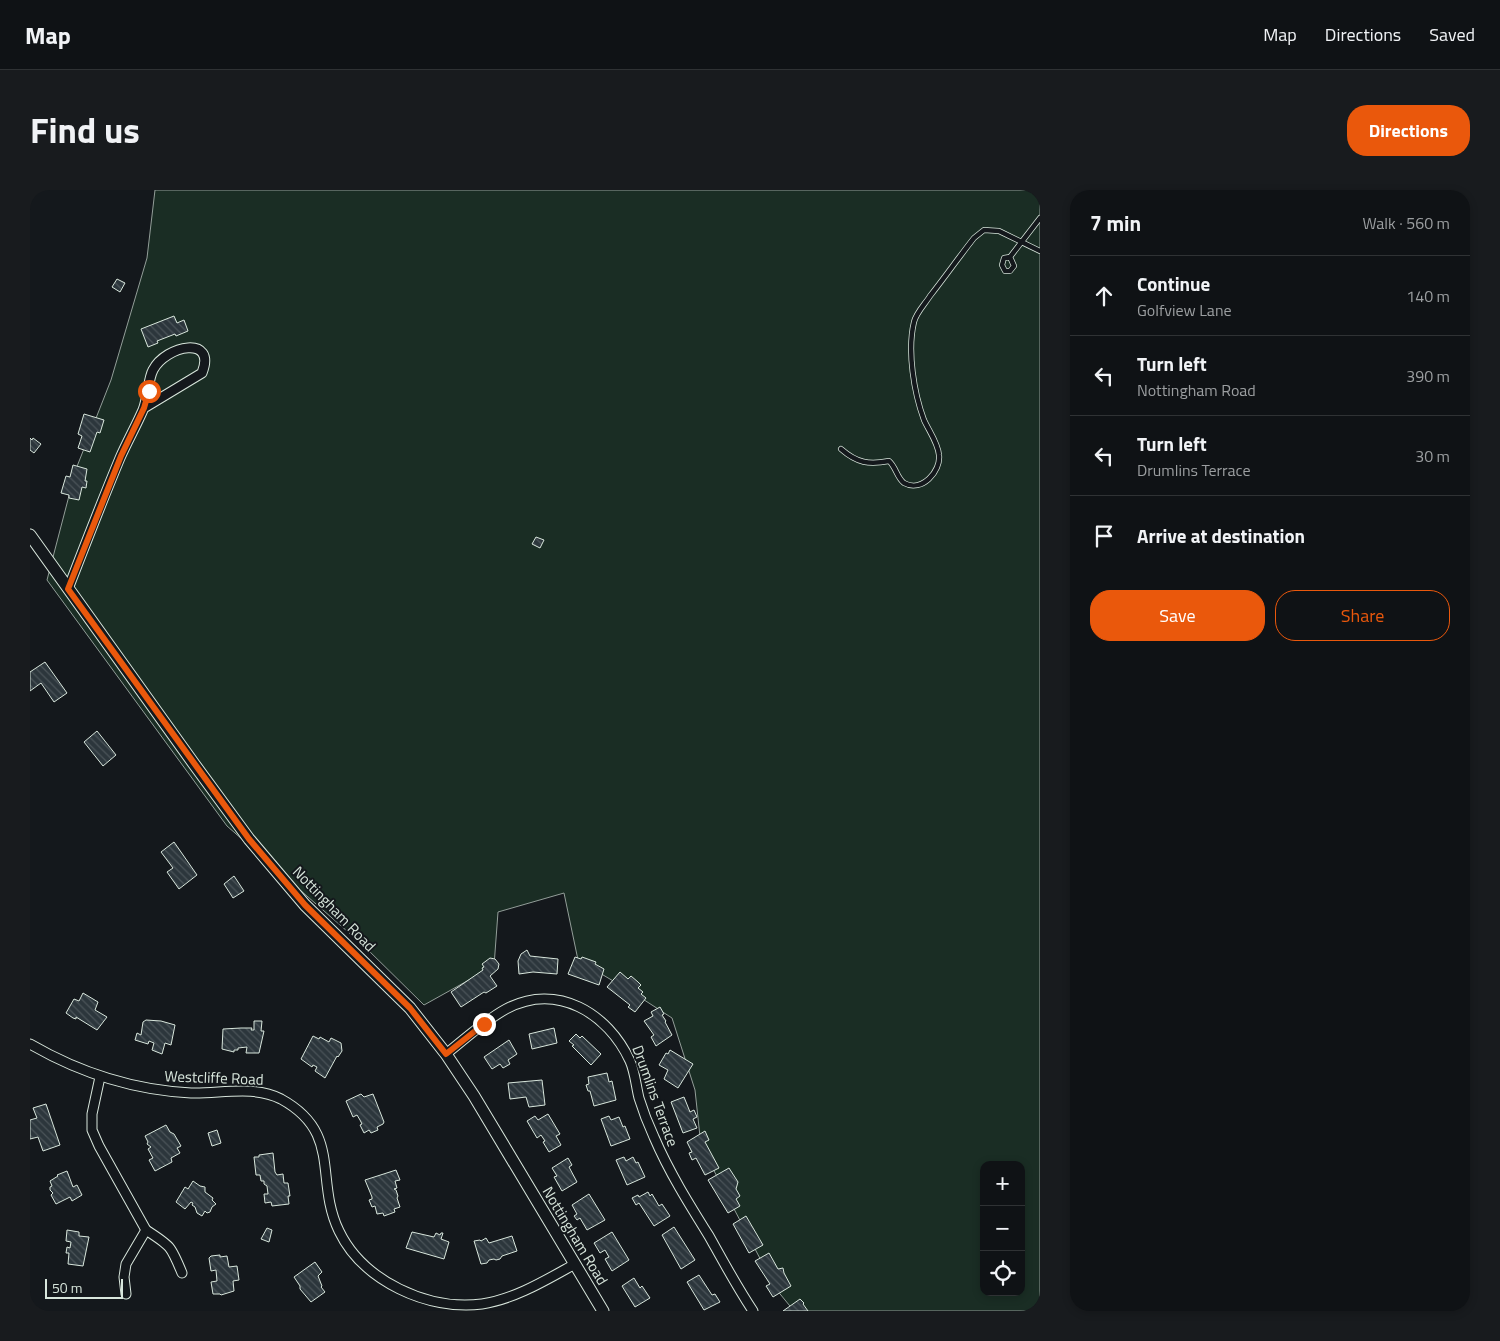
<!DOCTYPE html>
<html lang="en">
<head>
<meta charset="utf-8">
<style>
	body { margin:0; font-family:"Titillium Web",sans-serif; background:#181b1e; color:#f1f3f6 }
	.controls { position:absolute; right:15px; bottom:15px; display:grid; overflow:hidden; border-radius:10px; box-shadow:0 2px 8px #0003 }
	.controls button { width:45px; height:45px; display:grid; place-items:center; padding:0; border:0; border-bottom:1px solid #2f3234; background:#0f1215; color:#f1f3f6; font:25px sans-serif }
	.scale { position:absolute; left:15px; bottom:12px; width:78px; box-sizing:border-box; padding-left:5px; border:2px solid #d8e6dc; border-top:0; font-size:14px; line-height:18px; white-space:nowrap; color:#d8e6dc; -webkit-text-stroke:4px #14181c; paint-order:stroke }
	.stop { position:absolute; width:15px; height:15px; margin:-11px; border:4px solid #ea580c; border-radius:50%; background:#fff }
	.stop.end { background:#ea580c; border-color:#fff; box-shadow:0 1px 5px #0008 }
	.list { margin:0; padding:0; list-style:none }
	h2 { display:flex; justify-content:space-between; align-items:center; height:65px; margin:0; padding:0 20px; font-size:21px }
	h2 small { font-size:16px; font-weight:400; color:#9b9ea0 }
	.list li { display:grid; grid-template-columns:32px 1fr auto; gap:15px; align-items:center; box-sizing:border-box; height:80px; padding:0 20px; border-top:1px solid #2f3234 }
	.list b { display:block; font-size:19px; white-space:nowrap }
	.list p { margin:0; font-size:16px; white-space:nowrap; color:#9b9ea0 }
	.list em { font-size:16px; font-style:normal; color:#9b9ea0 }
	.actions { display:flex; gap:10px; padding:15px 20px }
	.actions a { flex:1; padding:11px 0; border:1px solid #ea580c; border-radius:20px; text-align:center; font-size:18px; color:#ea580c }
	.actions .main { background:#ea580c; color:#fff }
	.icon { flex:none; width:28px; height:28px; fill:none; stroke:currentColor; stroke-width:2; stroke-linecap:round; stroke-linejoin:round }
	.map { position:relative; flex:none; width:1010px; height:1121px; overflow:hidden; border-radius:20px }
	header { display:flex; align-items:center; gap:30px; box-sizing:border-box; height:70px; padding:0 25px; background:#0f1215; border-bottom:1px solid #2f3234 }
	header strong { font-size:24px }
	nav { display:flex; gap:28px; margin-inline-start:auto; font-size:18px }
	.intro { display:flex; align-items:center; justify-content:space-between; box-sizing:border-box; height:120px; padding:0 30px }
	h1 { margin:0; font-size:35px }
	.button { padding:12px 22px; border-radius:20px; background:#ea580c; color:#fff; font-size:18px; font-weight:700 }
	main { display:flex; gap:30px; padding:0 30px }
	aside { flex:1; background:#0f1215; border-radius:20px; box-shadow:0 2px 8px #0003 }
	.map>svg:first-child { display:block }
	.green { fill:#1a2d24; stroke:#939e99; fill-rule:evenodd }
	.building { fill:url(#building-back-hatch); stroke:#d8e6dc }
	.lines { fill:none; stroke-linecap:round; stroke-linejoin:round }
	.service-casing { stroke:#d8e6dc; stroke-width:6 }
	.minor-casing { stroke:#d8e6dc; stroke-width:11 }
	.tertiary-casing { stroke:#d8e6dc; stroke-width:13 }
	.service { stroke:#14181c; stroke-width:4.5 }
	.minor { stroke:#14181c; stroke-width:9 }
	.tertiary { stroke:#14181c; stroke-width:11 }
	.route { stroke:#ea580c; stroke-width:6 }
	.labels { text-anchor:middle; stroke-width:4; stroke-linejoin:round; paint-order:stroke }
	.street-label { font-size:15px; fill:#d8e6dc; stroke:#14181c }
</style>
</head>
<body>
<header>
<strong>Map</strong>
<nav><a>Map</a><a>Directions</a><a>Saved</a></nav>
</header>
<div class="intro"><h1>Find us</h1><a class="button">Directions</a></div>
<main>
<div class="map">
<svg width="1010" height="1121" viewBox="0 0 1010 1121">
	<defs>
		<pattern id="building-back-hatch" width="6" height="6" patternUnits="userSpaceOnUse" patternTransform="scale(1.25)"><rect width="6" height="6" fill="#2c363c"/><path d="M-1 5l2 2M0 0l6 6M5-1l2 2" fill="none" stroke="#4a5358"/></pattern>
	</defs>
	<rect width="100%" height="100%" fill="#14181c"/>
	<!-- green -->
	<path class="green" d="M125,0H1010V1121H764L746,1099L671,956L665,900L642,828L605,804L548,770L534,703L468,722L464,776L394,815L334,756L197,636L17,390L46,279L81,190L117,68ZM954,975H991V1102H954Z"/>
	<!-- building -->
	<g class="building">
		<polygon points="87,89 95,93 90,102 82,97"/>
		<polygon points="144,126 147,133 154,130 158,141 146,146 145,144 127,151 128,153 118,157 111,139"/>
		<polygon points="54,224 74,230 70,243 67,242 60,262 48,258 52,246 48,244"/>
		<polygon points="0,248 2,250 3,248 11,254 4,263 0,260"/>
		<polygon points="43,275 57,279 55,291 57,291 56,298 52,297 49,310 39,308 39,305 31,303 36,286 40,287"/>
		<polygon points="506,347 514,350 510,358 502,354"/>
		<polygon points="15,472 37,503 24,512 11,493 0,501 0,482"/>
		<polygon points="67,541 86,565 73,576 54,552"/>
		<polygon points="144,652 167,685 149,699 137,682 143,678 131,662"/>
		<polygon points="204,686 214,701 203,708 194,694"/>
		<polygon points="497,760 500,766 528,769 527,784 503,782 489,784 488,771 491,764"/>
		<polygon points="545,767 551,769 552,767 566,772 565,774 574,779 569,795 538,784"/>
		<polygon points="460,768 465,769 469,774 468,779 460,786 467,796 456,803 454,802 431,817 421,802 453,780 452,778 454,777 452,774"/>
		<polygon points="590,782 598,789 601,786 608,792 611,795 608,798 613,802 611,804 616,808 605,822 598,817 600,815 577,797"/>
		<polygon points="53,803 68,812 65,820 77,827 67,840 46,827 46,829 43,828 36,823 44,809 49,811"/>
		<polygon points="630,817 634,824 632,825 636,831 635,832 642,845 626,856 621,847 624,845 614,831 623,826 621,822"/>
		<polygon points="116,830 131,831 145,835 141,855 135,853 132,864 122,860 124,853 119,851 118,854 105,850 107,843 111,845 113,832"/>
		<polygon points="224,831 232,831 231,841 234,841 229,863 216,863 217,857 208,858 208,860 204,860 204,862 192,859 193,839 211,838 222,838 221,840 224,840"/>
		<polygon points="524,838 527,853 502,859 499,844"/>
		<polygon points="546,844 550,848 552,846 571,864 561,875 542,856 544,855 539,851"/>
		<polygon points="283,846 289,849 290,847 299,852 301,848 311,853 312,861 308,867 307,866 295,888 285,881 287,877 283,875 282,877 271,869"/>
		<polygon points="479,850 487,864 478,870 480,874 473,878 470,874 462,879 454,867"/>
		<polygon points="640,860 663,874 648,898 634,889 638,880 629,875 636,863 638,864"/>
		<polygon points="577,883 579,892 582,891 586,910 564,916 560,901 558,901 556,895 559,894 558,887"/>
		<polygon points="512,890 515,915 499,917 496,907 480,909 478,893"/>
		<polygon points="331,904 334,907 343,904 354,932 353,934 347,937 348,940 341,943 339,940 334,943 330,935 332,934 330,930 327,925 323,927 316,911"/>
		<polygon points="654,907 660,922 664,920 667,927 663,929 667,938 653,943 641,912"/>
		<polygon points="16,914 30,955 13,961 8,947 0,949 0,930 7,928 3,918"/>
		<polygon points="518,924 530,944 526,946 531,955 519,962 513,952 515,951 511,945 507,948 497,931 505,926 508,930"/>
		<polygon points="579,926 581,930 589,927 593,937 595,936 600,949 581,956 571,929"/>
		<polygon points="136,935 140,942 144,944 151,956 147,958 150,963 141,968 142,972 125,981 119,970 123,968 118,959 121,957 117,954 118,952 115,946"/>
		<polygon points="187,940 191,953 182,956 178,943"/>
		<polygon points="675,941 679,950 675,952 689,978 675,985 666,968 662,970 659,963 662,962 657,952"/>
		<polygon points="243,963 245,982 247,985 253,984 254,993 258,993 260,1006 258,1006 259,1014 242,1016 241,1012 235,1013 234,1004 238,1004 237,996 234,994 234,991 231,991 230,985 226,985 224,967 229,967 229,965"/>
		<polygon points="594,967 596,971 603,967 606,973 608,972 615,987 597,995 586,970"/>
		<polygon points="538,968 542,975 539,977 547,992 532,1001 524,987 527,986 522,978"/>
		<polygon points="699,978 708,992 706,999 710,1006 706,1009 710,1016 698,1023 678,990"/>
		<polygon points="366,980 370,990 365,991 367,998 364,999 366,1000 368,1006 367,1008 370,1017 364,1019 365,1022 354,1026 353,1023 347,1024 345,1016 342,1017 339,1010 342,1009 342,1007 335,990"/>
		<polygon points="37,981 43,997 47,995 52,1005 42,1011 40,1007 26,1014 21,1005 23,1003 20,1000 20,997 22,996 20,991 28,986 27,985"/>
		<polygon points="163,991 170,996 175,997 175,1002 183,1008 182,1010 186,1014 182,1017 180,1022 177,1023 175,1021 172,1026 167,1023 165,1017 162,1015 163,1013 161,1012 155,1019 146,1012 155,997 158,999"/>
		<polygon points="618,1002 620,1006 622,1004 629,1016 632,1014 640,1026 624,1036 609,1013 606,1015 602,1008 608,1005 609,1007"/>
		<polygon points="559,1004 575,1030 557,1040 550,1028 547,1030 544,1026 547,1024 542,1015"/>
		<polygon points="716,1026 733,1055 719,1063 703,1034"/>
		<polygon points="644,1037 665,1070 651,1079 632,1045"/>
		<polygon points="237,1038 242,1040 239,1052 231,1049"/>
		<polygon points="37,1040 49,1042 49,1046 59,1047 53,1076 38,1074 39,1063 36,1063 37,1057 40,1058 41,1052 36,1051"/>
		<polygon points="382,1042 404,1047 406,1043 410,1045 411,1043 413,1043 411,1049 419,1052 414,1069 376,1058"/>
		<polygon points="582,1042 599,1070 582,1081 575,1069 579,1067 575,1060 570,1063 564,1053"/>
		<polygon points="482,1046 487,1061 472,1066 470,1069 466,1070 464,1069 459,1070 457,1073 451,1074 444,1051 450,1050 451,1051 456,1048 459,1053"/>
		<polygon points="739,1063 748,1079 753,1078 754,1083 761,1096 743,1107 736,1096 740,1094 725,1071"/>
		<polygon points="190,1065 190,1067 197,1066 199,1077 207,1076 209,1090 203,1091 204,1101 191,1105 190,1104 183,1104 181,1092 187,1091 186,1080 181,1081 179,1068 181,1066"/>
		<polygon points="285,1072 292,1082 288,1086 292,1096 291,1097 295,1102 281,1112 270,1099 270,1096 264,1087"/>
		<polygon points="669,1085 682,1105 685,1104 690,1112 674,1120 657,1092"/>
		<polygon points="604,1088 610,1098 612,1096 620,1108 605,1117 592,1096"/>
		<polygon points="770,1109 774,1113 773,1114 778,1121 753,1121"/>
	</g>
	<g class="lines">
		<defs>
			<g id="service">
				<polyline points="980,67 984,76 980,81 975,81 972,75 974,68 980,67 1010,28"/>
				<path d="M811,259C827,273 839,275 859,271C866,277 867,288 874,293C892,303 911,281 909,265C908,253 899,241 894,230C884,203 877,161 884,132C886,123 895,114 900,106C915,87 929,67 944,48L954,40L969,41L1010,61"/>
			</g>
			<g id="minor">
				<path d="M38,399C55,355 72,311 90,268C97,252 106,236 113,220C118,208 118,189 123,180C136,155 187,145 172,183L114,218"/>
				<path d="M0,854C50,883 103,900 161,903C190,904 224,895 251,909C313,943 284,989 309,1041C333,1091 398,1121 452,1114C485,1109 516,1090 545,1074"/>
				<path d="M416,864C435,849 454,831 476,819C527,792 578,823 600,871C605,882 606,896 609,908C613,921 618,934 624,947C639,982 659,1014 679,1046C693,1071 707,1097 723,1121"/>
				<polyline points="70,887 62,924 62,940 69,956 116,1040"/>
				<path d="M96,1104L94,1087L96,1074L116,1040C141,1056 141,1056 152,1083"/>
			</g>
			<polyline id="tertiary" points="0,345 164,574 219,649 275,715 380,818 416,864 444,906 573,1121"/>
		</defs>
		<!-- service casing -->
		<use href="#service" class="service-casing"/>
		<!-- minor casing -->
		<use href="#minor" class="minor-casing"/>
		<!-- tertiary casing -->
		<use href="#tertiary" class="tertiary-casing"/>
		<!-- service -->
		<use href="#service" class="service"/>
		<!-- minor -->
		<use href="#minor" class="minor"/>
		<!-- tertiary -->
		<use href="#tertiary" class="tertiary"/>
	</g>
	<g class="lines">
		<!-- route -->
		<polyline class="route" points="119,201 114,218 91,266 38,399 219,649 275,715 380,818 416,864 454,834"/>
	</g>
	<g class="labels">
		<!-- street labels -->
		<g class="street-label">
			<text transform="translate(304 719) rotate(46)" y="5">Nottingham Road</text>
			<text transform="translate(184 888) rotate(2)" y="5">Westcliffe Road</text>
			<text transform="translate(625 906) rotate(70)" y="5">Drumlins Terrace</text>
			<text transform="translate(545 1046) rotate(59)" y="5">Nottingham Road</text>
		</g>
	</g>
</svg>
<div class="controls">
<button>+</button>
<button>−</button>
<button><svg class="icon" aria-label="locate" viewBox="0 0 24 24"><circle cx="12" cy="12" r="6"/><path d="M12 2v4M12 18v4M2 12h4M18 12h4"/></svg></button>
</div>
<div class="scale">50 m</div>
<div class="stop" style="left:119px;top:201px"></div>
<div class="stop end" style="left:454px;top:834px"></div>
</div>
<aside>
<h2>7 min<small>Walk · 560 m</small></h2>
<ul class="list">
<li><svg class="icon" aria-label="ahead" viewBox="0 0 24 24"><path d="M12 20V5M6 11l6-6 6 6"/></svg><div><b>Continue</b><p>Golfview Lane</p></div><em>140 m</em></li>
<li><svg class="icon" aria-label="left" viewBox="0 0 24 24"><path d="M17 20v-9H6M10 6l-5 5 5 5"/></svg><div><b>Turn left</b><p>Nottingham Road</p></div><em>390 m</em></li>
<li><svg class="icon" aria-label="left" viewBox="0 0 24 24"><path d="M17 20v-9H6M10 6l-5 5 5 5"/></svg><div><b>Turn left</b><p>Drumlins Terrace</p></div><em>30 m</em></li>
<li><svg class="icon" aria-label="arrive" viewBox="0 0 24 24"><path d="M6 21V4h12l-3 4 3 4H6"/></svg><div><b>Arrive at destination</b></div></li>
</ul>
<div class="actions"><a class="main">Save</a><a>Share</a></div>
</aside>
</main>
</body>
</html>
